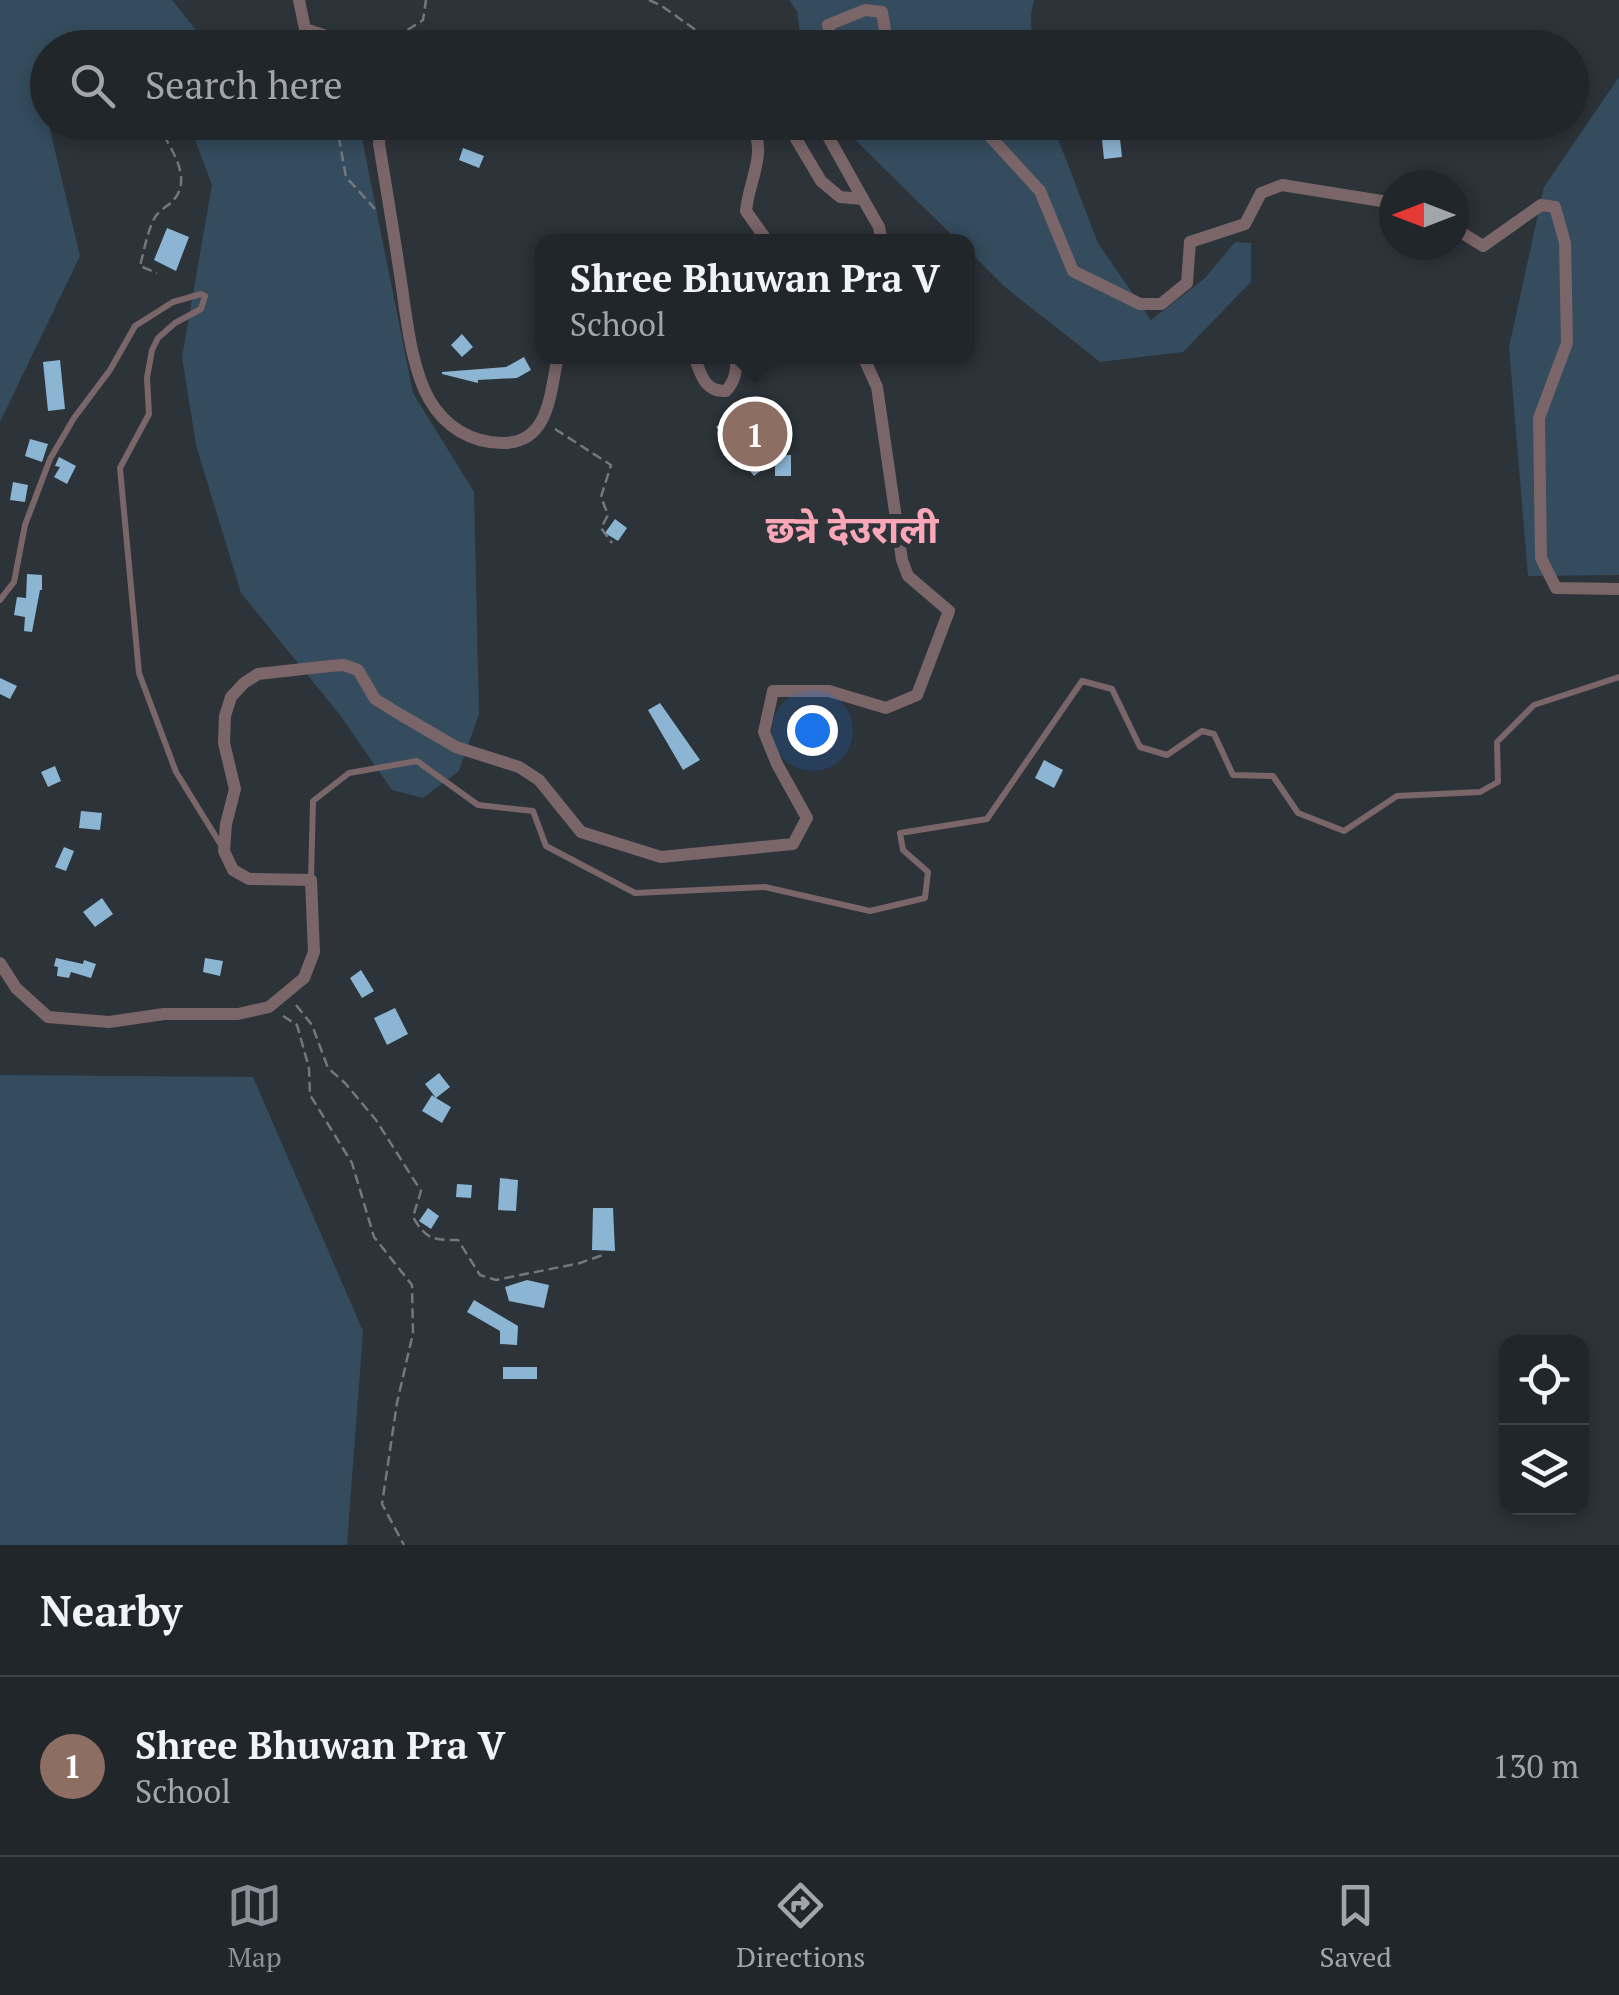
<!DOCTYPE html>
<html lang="en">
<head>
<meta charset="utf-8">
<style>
	body { margin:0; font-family:"PT Serif","Noto Sans Devanagari",serif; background:#292e33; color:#f1f3f6 }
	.controls { position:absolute; right:30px; bottom:30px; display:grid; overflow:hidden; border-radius:20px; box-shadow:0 5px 15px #0003 }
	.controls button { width:90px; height:90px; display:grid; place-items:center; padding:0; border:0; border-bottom:2px solid #3e4347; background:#21262b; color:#f1f3f6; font:50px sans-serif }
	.compass { position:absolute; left:1379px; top:170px; width:90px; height:90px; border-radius:50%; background:#21262b; box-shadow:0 5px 15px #0003; rotate:270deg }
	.you { position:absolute; left:812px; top:730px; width:35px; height:35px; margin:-25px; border:8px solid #fff; border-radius:50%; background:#1a73e8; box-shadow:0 0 0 15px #1a73e833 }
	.badge { display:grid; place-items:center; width:65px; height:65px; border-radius:50%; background:#8c9099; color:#fff; font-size:32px; font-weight:700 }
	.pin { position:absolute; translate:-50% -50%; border:5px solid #fff; box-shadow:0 2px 10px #0006 }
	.popup { position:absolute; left:535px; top:234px; width:440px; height:130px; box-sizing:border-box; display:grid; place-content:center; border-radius:20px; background:#21262b; filter:drop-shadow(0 2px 8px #0005); font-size:32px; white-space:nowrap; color:#a2a5a9 }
	.popup b { font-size:38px; color:#f1f3f6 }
	.popup::after { content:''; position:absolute; left:50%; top:100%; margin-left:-20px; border:20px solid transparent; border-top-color:#21262b }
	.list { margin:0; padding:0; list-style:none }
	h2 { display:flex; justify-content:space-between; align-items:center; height:130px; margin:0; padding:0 40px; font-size:42px }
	h2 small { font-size:32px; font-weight:400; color:#a2a5a9 }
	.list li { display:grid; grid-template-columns:65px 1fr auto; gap:30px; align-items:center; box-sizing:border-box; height:180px; padding:0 40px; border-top:2px solid #3e4347 }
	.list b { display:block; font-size:38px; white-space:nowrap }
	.list p { margin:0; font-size:32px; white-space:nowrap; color:#a2a5a9 }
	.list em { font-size:32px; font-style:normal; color:#a2a5a9 }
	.icon { flex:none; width:55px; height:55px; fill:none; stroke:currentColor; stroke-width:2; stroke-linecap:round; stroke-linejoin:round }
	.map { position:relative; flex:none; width:1619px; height:1545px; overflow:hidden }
	.search { position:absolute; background:#21262b; box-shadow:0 5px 15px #0003; left:30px; right:30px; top:30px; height:110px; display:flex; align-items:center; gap:25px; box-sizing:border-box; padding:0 35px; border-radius:55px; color:#a2a5a9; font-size:38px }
	.sheet { height:310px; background:#21262b }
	nav { display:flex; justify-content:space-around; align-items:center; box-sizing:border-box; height:140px; border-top:2px solid #3e4347; background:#21262b; font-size:28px; color:#a2a5a9 }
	nav a { display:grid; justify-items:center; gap:5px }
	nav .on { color:#8c9099 }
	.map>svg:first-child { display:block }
	.green { fill:#344c5d }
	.building { fill:#8cb5d3 }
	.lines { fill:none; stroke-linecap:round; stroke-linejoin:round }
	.path { stroke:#72787d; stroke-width:2.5; stroke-dasharray:10 5; stroke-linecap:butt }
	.lane { stroke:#7a6569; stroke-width:6 }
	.street { stroke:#7a6569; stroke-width:12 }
	.labels { text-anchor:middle; stroke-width:10; stroke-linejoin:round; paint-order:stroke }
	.district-label { font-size:38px; font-weight:bold; fill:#fba7b8; stroke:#2c3339 }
</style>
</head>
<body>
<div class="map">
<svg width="1619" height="1545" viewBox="0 0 1619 1545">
	<rect width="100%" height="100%" fill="#2c3339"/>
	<!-- green -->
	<g class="green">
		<polygon points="0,0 172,0 203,39 218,47 133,47 127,39 79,37 60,47 48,48 47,54 34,62 80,256 0,422"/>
		<polygon points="789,0 1034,0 1031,13 1032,47 802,47 797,11"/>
		<polygon points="1619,77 1619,575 1528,576 1509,347 1544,187"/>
		<polygon points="189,123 359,123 413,393 474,492 479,714 459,771 423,798 392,790 340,715 241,593 196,445 182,357 212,185"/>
		<polygon points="843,123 1052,123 1098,243 1151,320 1204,279 1235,242 1251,243 1251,282 1183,352 1100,362 1005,287 968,250 968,242 958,241 851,136"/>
		<polygon points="0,1075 253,1077 363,1331 347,1545 0,1545"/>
	</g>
	<!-- building -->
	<g class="building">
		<polygon points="1120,139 1122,157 1104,159 1102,140"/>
		<polygon points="463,148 484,156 479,168 459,160"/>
		<polygon points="167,228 189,237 176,271 154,260"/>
		<polygon points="462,334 473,347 462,357 451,345"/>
		<polygon points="524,357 531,370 517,378 478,380 478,383 442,374 442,372 506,367"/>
		<polygon points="60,360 65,409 48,411 43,362"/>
		<polygon points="752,397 763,409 740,429 761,456 791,455 791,476 775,476 775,459 754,476 716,427"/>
		<polygon points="30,439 48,444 42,462 25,456"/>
		<polygon points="59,457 76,466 67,484 54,477 60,467 55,466"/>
		<polygon points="13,482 28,485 25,502 10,500"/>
		<polygon points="615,519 627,528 618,541 605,533"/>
		<polygon points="27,574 42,575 42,590 40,590 32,632 24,631 25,617 14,615 17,597 26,598"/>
		<polygon points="0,678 17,686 10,699 0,694"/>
		<polygon points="660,703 700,760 683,770 648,710"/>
		<polygon points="1044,760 1063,770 1054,788 1035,778"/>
		<polygon points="55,766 61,781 48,787 41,772"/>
		<polygon points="81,811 102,813 100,830 79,828"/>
		<polygon points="64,847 74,851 66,871 55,867"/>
		<polygon points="102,898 113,914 95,927 83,912"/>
		<polygon points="56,958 83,964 84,960 96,964 91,978 71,972 69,978 57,976 58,967 54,966"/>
		<polygon points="205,958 223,961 220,976 203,972"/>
		<polygon points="361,970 374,991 362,998 350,978"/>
		<polygon points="395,1008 408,1034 387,1045 374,1018"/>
		<polygon points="439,1073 450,1087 436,1098 451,1107 442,1123 422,1111 432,1095 436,1098 425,1084"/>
		<polygon points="500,1178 518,1180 516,1211 498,1210"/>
		<polygon points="457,1184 472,1185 471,1198 456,1197"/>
		<polygon points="428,1208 439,1216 431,1229 419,1221"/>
		<polygon points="593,1208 613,1208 615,1251 592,1250"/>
		<polygon points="527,1280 549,1285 544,1308 509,1301 505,1287"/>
		<polygon points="474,1300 518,1326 517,1345 500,1344 500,1331 467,1312"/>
		<rect x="503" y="1367" width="34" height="12"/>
	</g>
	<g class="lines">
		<!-- path -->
		<g class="path">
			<polyline points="649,0 662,6 721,48"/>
			<polyline points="368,36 370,31 398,36 423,20 426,0"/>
			<path d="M156,122C167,143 192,174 176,197C170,206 159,209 154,219C147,233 144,251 140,266L157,273"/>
			<polyline points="336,122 346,177 375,209"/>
			<polyline points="555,429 611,465 601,497 608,515 601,528 612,543"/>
			<path d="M296,1005L312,1025L328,1068L345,1083L376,1120L421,1191L413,1217C426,1240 434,1240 458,1240L480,1275L496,1280L580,1263L603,1255"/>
			<polyline points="283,1016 297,1025 309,1068 310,1095 352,1163 374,1237 412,1285 413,1333 397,1403 382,1504 404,1545"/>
		</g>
		<!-- lane -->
		<g class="lane">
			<polyline points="0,600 14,582 25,525 50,459 74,418 110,370 135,326 173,302 201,294 205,296 201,309 175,323 158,338 152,350 147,378 149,414 120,468 139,673 176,772 221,845"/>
			<polyline points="311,878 313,801 349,773 417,761 478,805 533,811 546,846 635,893 765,887 870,911 925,898 928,872 903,850 900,833 987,819 1082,681 1112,689 1140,747 1167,755 1202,731 1214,734 1233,775 1273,776 1298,813 1344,831 1397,796 1480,792 1498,782 1497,742 1534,705 1619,677"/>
		</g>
		<!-- street -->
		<g class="street">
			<polyline points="299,0 305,29 363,48"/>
			<polyline points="834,48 828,25 865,10 882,12 888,48"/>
			<path d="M381,122L379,144C387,192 395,240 402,288C407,322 412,369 429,399C445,427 471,443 503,443C550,443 550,392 558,356"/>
			<path d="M750,122C769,152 749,179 746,211L768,242"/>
			<polyline points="786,122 821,181 840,197 863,199 879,227 882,242"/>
			<polyline points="820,122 863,199"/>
			<polyline points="971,122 986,132 1040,191 1073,271 1140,304 1161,304 1187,283 1190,242 1245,224 1261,193 1282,185 1394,203"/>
			<polyline points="1454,228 1483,246 1541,205 1555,207 1565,243 1567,343 1539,418 1541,558 1556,588 1619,589"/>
			<path d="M694,356C701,374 704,392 726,391C735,381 738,370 735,356"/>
			<polyline points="0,963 16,988 48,1017 109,1022 164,1014 238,1014 269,1007 304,978 314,952 311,880 249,879 233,870 224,851 226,824 235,789 224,743 225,716 231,697 244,683 258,674 330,666 344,665 358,670 375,699 401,715 456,747 519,767 539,780 581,832 661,857 793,844 807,818 777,764 764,732 773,691 829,691 886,708 917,695 949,611 908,576 902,560 877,387 863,356"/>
		</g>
	</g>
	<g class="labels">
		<!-- district labels -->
		<g class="district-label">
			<text x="852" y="543">छत्रे देउराली</text>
		</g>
	</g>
</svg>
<div class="controls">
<button><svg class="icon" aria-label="locate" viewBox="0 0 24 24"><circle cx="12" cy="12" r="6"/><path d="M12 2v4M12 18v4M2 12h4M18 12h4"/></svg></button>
<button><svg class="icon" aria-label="layers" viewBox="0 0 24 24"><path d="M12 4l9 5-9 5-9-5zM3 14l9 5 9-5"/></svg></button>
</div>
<svg class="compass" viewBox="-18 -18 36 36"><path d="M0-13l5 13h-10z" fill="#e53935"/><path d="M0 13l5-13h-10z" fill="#a2a5a9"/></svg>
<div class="you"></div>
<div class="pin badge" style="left:755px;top:434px;background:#8d6e63">1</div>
<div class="popup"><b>Shree Bhuwan Pra V</b>School</div>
<div class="search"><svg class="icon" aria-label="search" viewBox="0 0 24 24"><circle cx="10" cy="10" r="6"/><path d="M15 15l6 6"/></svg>Search here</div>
</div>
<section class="sheet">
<h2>Nearby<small></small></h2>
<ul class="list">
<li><span class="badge" style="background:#8d6e63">1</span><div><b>Shree Bhuwan Pra V</b><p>School</p></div><em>130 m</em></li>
</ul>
</section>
<nav>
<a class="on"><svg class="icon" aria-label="map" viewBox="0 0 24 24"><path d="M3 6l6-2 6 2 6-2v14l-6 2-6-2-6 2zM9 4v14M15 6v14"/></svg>Map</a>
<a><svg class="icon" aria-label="directions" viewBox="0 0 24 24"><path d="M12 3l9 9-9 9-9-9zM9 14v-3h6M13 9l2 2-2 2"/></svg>Directions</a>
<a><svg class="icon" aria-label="saved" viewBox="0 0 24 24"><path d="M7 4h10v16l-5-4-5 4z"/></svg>Saved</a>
</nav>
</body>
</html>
